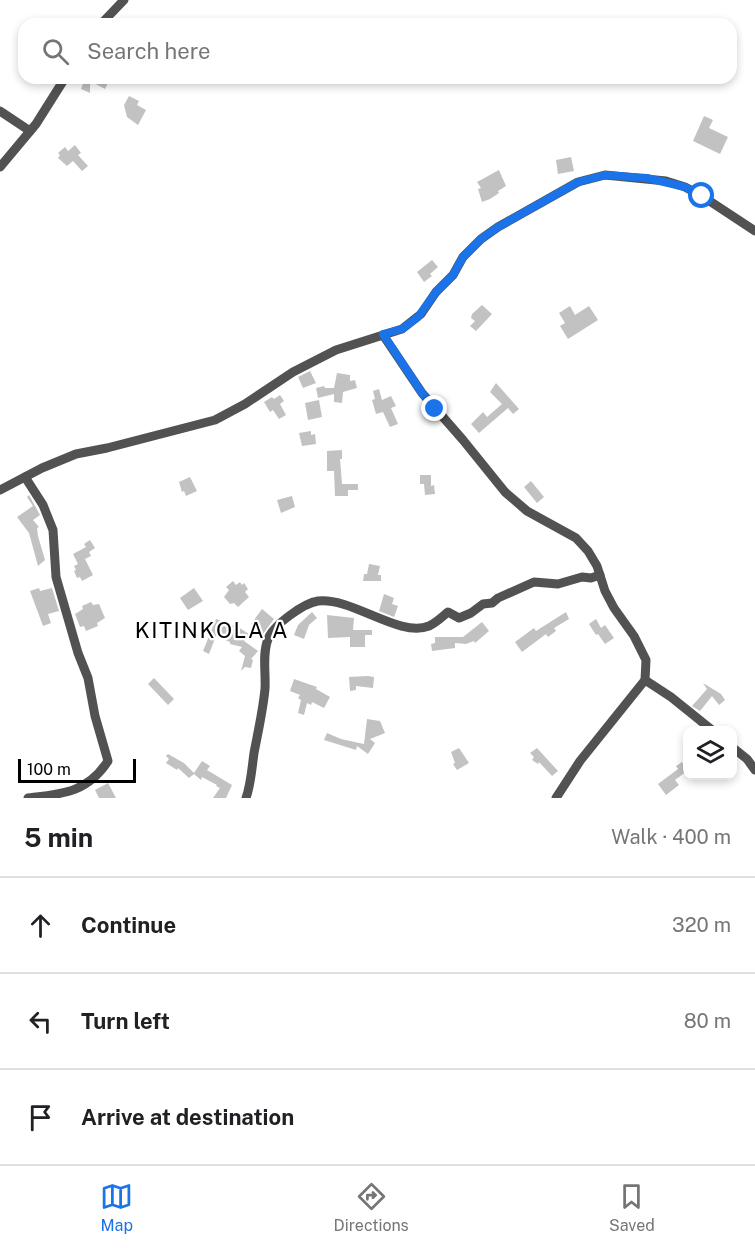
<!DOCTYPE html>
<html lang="en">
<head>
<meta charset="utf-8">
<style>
	body { margin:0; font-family:"Public Sans",sans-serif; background:#f2f2f2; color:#202124 }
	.controls { position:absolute; right:18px; bottom:18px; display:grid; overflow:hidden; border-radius:12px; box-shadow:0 3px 9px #0003 }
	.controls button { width:54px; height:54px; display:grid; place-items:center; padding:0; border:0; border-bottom:2px solid #e0e0e0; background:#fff; color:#202124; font:30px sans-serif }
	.scale { position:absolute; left:18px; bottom:15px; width:118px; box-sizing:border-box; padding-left:6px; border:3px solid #000; border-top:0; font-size:16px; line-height:21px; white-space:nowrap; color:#000; -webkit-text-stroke:4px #fff; paint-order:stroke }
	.stop { position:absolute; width:18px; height:18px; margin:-14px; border:4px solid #1a73e8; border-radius:50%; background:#fff }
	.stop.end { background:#1a73e8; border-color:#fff; box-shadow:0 2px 6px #0008 }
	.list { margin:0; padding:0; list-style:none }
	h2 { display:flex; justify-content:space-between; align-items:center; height:78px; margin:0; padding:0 24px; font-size:26px }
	h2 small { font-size:20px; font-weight:400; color:#757577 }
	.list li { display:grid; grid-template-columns:39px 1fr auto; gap:18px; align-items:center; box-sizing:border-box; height:96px; padding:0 24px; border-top:2px solid #e0e0e0 }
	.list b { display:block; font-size:22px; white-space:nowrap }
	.list em { font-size:20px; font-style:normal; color:#757577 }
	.icon { flex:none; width:33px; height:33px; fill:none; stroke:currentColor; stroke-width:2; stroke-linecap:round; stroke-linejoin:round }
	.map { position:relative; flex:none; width:755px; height:798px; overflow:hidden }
	.search { position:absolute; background:#fff; box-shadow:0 3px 9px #0003; left:18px; right:18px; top:18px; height:66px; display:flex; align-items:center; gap:15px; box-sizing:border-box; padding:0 21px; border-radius:18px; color:#757577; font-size:22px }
	.sheet { height:366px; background:#fff }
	nav { display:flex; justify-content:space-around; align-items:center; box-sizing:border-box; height:84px; border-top:2px solid #e0e0e0; background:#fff; font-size:16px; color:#757577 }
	nav a { display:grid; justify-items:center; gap:3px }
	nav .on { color:#1a73e8 }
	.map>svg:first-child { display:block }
	.building { fill:#c2c2c2 }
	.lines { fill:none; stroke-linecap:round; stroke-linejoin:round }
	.minor { stroke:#525252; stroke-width:9 }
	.route { stroke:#1a73e8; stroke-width:8 }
	.labels { text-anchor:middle; stroke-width:4.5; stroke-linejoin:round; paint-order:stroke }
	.quarter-label { font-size:22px; letter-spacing:1.5px; fill:#000; stroke:#fff }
</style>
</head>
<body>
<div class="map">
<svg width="755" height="798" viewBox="0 0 755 798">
	<rect width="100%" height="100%" fill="#fff"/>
	<!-- building -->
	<g class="building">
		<polygon points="85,78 103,78 109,81 105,89 90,81 90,93 81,89"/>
		<polygon points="129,96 139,101 137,105 146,110 138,125 127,117 124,105"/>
		<polygon points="704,116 713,120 709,128 728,137 720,154 693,141"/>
		<polygon points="75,145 81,153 78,155 88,166 82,171 73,161 67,166 58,158 60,155 58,153 65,147 68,151"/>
		<polygon points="571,157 574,171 558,174 556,160"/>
		<polygon points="499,170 506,186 498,191 499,193 490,199 482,202 478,189 481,188 477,182"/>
		<polygon points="432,260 438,267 430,274 432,276 424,282 417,272"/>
		<polygon points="482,305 492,314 476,331 470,326 475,321 471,318 472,314"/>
		<polygon points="570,306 575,315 589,306 598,320 568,339 560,326 565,323 559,313"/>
		<polygon points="310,371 316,383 303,388 298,377"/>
		<polygon points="337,373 350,375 350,381 355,380 357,388 343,392 342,403 334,402 334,394 318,398 316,388 324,386 325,388 334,388"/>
		<polygon points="496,383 519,409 513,414 508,408 479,433 471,424 483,412 487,417 502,404 490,392"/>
		<polygon points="379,389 382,400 391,396 396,406 391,408 398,424 390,427 383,412 376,414 372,400 375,399 373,391"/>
		<polygon points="280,395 284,401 280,404 286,415 279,419 273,410 270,412 264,402 272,397 274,399"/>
		<polygon points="319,400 322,417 308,420 305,403"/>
		<polygon points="311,431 311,435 315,434 316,444 302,446 299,433"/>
		<polygon points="342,450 342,459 340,459 342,484 358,484 358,490 348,490 348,496 335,496 334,471 327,471 327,451"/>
		<polygon points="420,475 431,475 431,486 434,485 435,494 425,495 424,484 420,484"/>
		<polygon points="190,477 197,491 186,496 184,491 182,492 179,482"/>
		<polygon points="531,481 544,497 537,503 524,487"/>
		<polygon points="29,495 40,515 33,520 39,527 37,528 38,536 45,560 38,566 29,533 17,517 33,506 27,497"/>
		<polygon points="292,496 295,507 281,513 277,500"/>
		<polygon points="90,540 95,548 89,552 91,556 85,559 93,575 82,581 80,577 77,578 74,571 76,570 74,566 78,564 73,554 86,547 84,544"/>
		<polygon points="369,564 380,566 378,575 381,575 381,581 363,581 364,574 367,574"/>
		<polygon points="233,581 236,585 240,582 242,585 244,583 248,589 245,592 249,597 238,607 234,603 230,604 224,597 229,590 226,587"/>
		<polygon points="39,588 40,591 52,588 59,611 48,614 51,623 43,626 30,591"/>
		<polygon points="194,588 203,601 188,610 180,598"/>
		<polygon points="384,594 394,598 392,604 398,606 394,617 379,611"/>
		<polygon points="91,602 93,605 99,604 105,618 97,623 98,626 86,631 84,626 80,627 75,614 83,609 82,606"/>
		<polygon points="262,609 274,619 263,634 251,624"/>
		<polygon points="312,612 317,618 309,625 304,639 294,635 298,625"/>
		<polygon points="566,612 569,619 554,628 556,631 548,637 546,634 522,652 515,642 534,628 536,631"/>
		<polygon points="327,615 354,618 353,630 372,630 372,635 365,635 365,647 350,647 350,637 328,638"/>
		<polygon points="216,619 238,627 249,634 244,641 258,651 251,659 253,660 251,668 245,667 241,671 245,656 239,651 242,647 230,644 230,642 216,636 209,654 203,651"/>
		<polygon points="596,619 601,628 605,625 614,638 605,644 598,634 596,635 589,624"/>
		<polygon points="482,622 489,631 475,643 474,641 466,644 455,643 455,648 432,651 431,644 435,643 435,637 463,637"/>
		<polygon points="368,676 374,677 373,688 356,686 356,690 350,691 349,677"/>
		<polygon points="154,678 174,699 168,705 148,684"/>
		<polygon points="294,679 317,687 316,689 330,697 324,708 312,702 311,705 307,703 304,715 298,713 301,700 298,698 300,695 290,691"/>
		<polygon points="703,683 721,694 725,700 719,705 712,696 700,711 692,706 707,689"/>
		<polygon points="367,719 380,721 385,733 370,739 375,743 368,754 357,746 356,750 324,740 327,733 341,739 364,744"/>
		<polygon points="459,748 469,763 457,770 453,764 455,763 451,752"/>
		<polygon points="537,748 558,771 552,776 539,762 538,764 532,760 534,757 530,753"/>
		<polygon points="168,754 184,763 194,773 202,761 210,766 207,770 232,785 226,798 213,798 220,788 216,786 217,785 202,777 201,780 194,774 189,778 178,768 177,770 166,763 169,759 166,756"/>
		<polygon points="682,762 687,771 675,780 679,785 666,795 658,784 678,769 676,766"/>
		<polygon points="108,783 116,798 99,798 95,790"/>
	</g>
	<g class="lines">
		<!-- minor -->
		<g class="minor">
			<polyline points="101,24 124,0"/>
			<polyline points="0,111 30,131"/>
			<polyline points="0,167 36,124 65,78"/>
			<polyline points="383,335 422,393 463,440 505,492 527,511 576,538 588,551 597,566 605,591 614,608 634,636 646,660 645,680 580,761 556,798"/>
			<path d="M25,477L43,505L53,530L56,577L78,653L88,678L95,716L108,761C87,793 62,794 28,798"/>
			<polyline points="0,490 42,468 76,454 107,448 215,420 245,404 293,372 336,350 402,329 421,314 436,292 453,275 463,257 481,239 498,227 578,182 605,175 666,181 685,187 702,196 755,231"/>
			<polyline points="645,680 671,697 712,730"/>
			<polyline points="732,747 747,759 755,770"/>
			<path d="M246,798C251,784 252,767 254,753C258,732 263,710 265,689C266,673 262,654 268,639C273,625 304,603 318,601C352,597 399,638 429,626C436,623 442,617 448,612L459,618L471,613L483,604L492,603L498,598L534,582L558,584L582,577L591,578L600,575"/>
		</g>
	</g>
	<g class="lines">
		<!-- route -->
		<polyline class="route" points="435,409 422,393 383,334 402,329 418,317 436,292 453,275 463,257 481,239 498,227 578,182 605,175 647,178 685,187 702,196"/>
	</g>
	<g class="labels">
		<!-- quarter labels -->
		<g class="quarter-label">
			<text x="212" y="638">KITINKOLA A</text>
		</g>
	</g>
</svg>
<div class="controls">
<button><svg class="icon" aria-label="layers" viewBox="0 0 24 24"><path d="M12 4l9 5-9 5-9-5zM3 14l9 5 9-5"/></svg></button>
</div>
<div class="scale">100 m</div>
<div class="stop" style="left:702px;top:196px"></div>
<div class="stop end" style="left:435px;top:409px"></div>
<div class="search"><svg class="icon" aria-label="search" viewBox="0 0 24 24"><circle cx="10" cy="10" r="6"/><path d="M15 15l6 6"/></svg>Search here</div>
</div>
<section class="sheet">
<h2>5 min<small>Walk · 400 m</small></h2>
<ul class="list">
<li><svg class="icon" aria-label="ahead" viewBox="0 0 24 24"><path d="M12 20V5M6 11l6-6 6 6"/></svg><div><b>Continue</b></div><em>320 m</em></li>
<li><svg class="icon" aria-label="left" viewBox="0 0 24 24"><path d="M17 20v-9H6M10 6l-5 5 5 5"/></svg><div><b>Turn left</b></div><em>80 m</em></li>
<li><svg class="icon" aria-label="arrive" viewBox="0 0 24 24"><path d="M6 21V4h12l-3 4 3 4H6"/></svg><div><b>Arrive at destination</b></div></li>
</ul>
</section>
<nav>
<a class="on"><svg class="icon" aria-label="map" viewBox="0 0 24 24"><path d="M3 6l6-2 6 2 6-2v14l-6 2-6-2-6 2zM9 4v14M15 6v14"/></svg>Map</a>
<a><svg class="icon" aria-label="directions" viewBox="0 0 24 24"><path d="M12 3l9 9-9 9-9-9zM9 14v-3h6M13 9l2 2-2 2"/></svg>Directions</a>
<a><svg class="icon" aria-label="saved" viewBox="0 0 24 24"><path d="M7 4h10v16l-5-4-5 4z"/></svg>Saved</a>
</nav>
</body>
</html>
